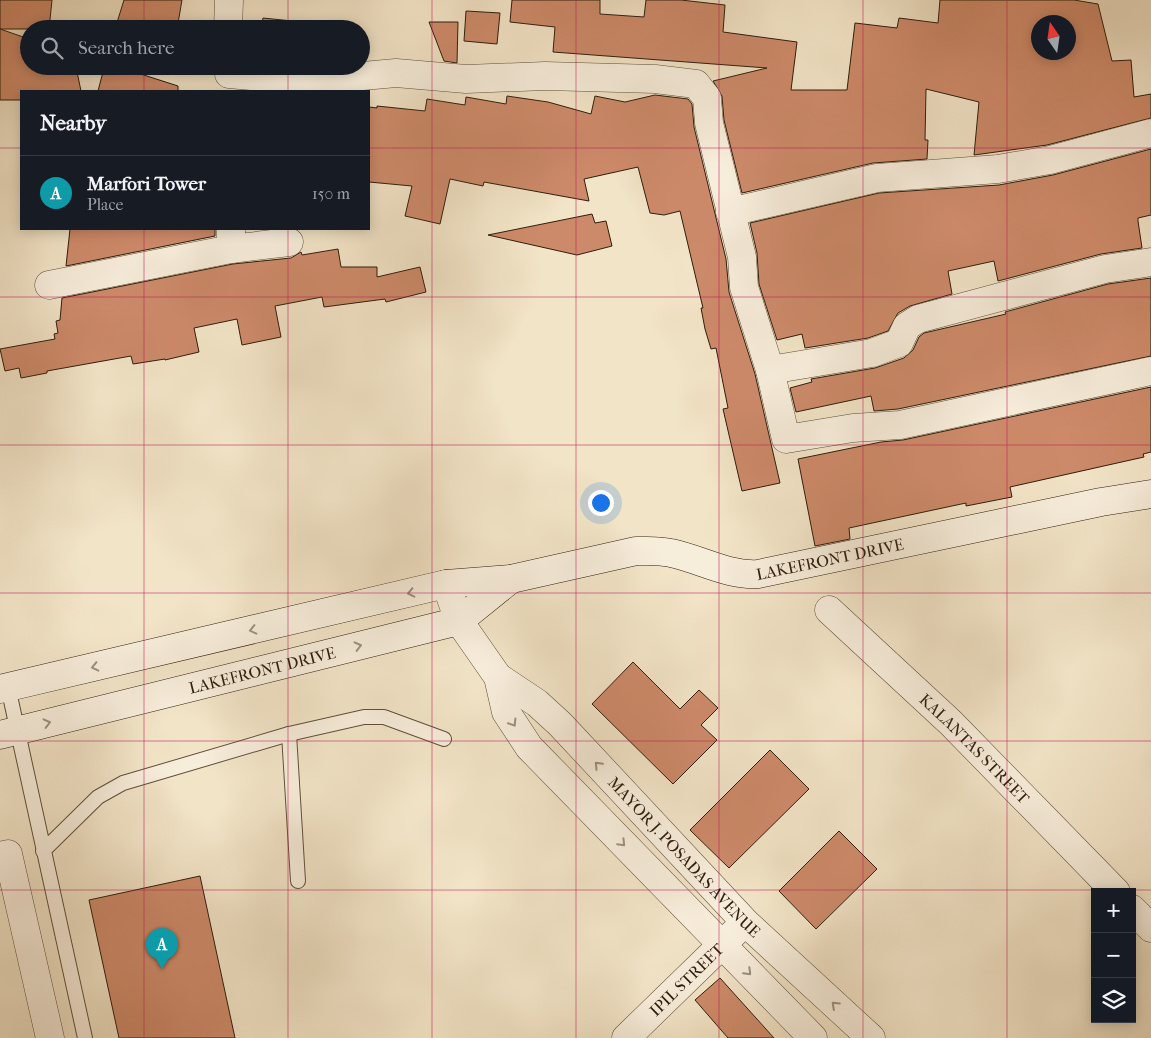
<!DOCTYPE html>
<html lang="en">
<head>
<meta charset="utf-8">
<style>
	body { margin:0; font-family:"IM FELL French Canon",serif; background:#20242c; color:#f1f3f6 }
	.controls { position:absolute; right:15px; bottom:15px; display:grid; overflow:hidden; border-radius:0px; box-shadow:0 2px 12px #0003 }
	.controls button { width:45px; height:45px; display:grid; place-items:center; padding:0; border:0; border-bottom:1px solid #363941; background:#171b24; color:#f1f3f6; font:25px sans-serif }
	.compass { position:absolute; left:1031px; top:15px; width:45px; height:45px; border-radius:50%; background:#171b24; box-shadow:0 2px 12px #0003; rotate:347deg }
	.you { position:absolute; left:600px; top:502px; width:18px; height:18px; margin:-12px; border:4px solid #fff; border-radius:50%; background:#1a73e8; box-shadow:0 0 0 8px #1a73e833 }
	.badge { display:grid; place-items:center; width:32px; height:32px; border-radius:50%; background:#b45309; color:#fff; font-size:16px; font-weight:700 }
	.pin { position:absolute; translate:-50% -41px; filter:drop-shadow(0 1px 2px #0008) }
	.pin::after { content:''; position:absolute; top:26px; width:18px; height:15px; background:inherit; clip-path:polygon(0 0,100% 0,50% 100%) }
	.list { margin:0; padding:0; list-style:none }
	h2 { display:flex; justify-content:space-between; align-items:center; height:65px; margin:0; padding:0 20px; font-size:21px }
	h2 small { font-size:16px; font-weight:400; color:#9ea1a6 }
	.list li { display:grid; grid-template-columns:32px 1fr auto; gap:15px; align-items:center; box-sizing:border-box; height:75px; padding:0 20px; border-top:1px solid #363941 }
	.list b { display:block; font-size:19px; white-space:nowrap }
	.list p { margin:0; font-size:16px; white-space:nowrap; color:#9ea1a6 }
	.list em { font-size:16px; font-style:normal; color:#9ea1a6 }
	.icon { flex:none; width:28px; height:28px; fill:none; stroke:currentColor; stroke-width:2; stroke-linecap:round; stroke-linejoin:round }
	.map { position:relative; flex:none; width:1151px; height:1038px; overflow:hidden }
	.search { position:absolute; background:#171b24; box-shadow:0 2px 12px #0003; left:20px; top:20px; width:350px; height:55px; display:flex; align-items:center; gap:12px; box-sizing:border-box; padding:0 18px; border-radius:28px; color:#9ea1a6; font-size:19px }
	.panel { position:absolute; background:#171b24; box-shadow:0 2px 12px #0003; left:20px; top:90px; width:350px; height:140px; border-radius:0px }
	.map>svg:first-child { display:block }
	.building { fill:#cd8a6a; stroke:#2e1d0d; fill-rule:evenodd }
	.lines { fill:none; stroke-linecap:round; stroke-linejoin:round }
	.lane-casing { stroke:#5f4f3c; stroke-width:16 }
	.street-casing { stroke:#5f4f3c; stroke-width:29 }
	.secondary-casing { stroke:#2e1d0d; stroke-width:29 }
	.lane { stroke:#f7eddb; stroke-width:14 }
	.street { stroke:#f7eddb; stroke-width:28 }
	.secondary { stroke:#f7eddb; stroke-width:28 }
	.oneway { stroke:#9d8f7e }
	.grid { fill:none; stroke:#c2185b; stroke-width:1; stroke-opacity:0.55 }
	.labels { text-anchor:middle; stroke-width:5; stroke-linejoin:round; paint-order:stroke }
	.street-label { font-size:16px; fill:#2e1d0d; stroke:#f7eddb }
</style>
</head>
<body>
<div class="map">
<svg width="1151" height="1038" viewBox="0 0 1151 1038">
	<rect width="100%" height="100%" fill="#f2e4c7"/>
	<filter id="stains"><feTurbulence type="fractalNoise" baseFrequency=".004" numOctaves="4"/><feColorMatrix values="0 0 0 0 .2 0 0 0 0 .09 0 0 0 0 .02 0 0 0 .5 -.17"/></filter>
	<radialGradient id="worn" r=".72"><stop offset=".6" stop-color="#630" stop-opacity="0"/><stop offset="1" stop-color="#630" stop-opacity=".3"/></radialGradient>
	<!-- building -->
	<g class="building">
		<polygon points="0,0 52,0 49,29 0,29"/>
		<polygon points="124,0 182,0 177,29 115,29"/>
		<path d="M512,0H600V14L644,17L646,0H681L725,5L723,32L797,42L791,90H847L855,23L897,28L899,18L938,23L940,0H1074L1098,4L1112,61L1131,60L1134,97L1151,94V118L1047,145L974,155L979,102L926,89L925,140H928L927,159L873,163L742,193L724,120L722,96L713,81L767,68L553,52L555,27L510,22ZM1038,22H1068V52H1038Z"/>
		<polygon points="466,11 500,13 497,44 464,41"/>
		<polygon points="263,18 292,21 291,29 261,29"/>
		<polygon points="429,22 458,22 457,63 444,61"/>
		<polygon points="0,29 29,39 29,66 76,67 81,91 21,91 21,100 0,100"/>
		<polygon points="104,68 125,69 178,86 178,91 98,91"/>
		<polygon points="655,95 688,99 692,104 694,127 726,259 729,292 755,374 780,483 742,491 723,409 728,408 716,348 711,349 705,329 701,308 703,308 680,211 664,215 650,213 638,167 584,179 589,201 484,182 483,186 450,179 440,224 405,216 412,186 369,182 369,107 377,108 377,106 425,111 427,99 465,105 466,97 506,104 507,96 548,102 591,114 595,96 625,102"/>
		<polygon points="1151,149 1151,215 1138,218 1138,221 1142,248 1101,254 998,281 994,261 948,271 952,294 910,306 898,313 888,331 868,338 805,348 802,334 777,340 759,284 757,253 750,223 879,193 999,185 1053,175"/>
		<polygon points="592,214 595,223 606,221 612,246 577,255 488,235"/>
		<polygon points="70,229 215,229 215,236 66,266"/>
		<polygon points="338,249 341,267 377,267 377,277 420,267 426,292 386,302 385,299 324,307 322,297 275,306 281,337 242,345 237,319 194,328 199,352 165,360 165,359 133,364 131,356 47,371 47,373 21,378 19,368 5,371 0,349 55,339 54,334 58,333 56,321 60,320 62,298 233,264 291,258 301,252 302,255"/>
		<polygon points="1151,278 1151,356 898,409 874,411 871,396 796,412 790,388 812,382 811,379 875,368 904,358 913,350 919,337 924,333 1006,314 1005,312 1108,284"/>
		<polygon points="1151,387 1151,452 1143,454 1144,457 1010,487 1012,497 966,506 966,503 849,528 850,539 815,546 798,459 881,442 903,440"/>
		<polygon points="633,662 680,709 699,690 718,708 701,725 717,740 673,784 592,704"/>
		<polygon points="770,750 809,789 729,868 690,830"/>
		<polygon points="839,831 877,869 816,929 779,891"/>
		<polygon points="200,876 235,1038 119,1038 89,900"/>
		<polygon points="720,978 774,1038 728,1038 695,1000"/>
	</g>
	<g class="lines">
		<defs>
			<g id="lane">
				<polyline points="8,687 85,1038"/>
				<polyline points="289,734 298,881"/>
				<polyline points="43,851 98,797 123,783 289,734 364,717 384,717 444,739"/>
			</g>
			<g id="street">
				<polyline points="228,29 229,0"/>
				<polyline points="229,66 229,74 307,81 396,73 466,79 545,76 655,79 696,84 707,98 709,123 742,257 744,287 770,370 786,439 853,428 900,425 1151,371"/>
				<polyline points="730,212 877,178 998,169 1050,160 1151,133"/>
				<polyline points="231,229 231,249 289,242"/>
				<polyline points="49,285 231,249"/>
				<polyline points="770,370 872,353 899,343 907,326 918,319 1105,269 1151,262"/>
				<polyline points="446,584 459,621 498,677 506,712 529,747 813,1038"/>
				<path id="s1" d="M829,610L951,723L1116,892"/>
				<path id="s2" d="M498,677L537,703L560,724L746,923L871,1038"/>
				<polyline points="0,856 8,854 50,1038"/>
				<polyline points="1132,909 1151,928"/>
				<path id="s3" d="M626,1038L734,933"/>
			</g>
			<g id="secondary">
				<path id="s4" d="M0,689L446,584L511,579L636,551C648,551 659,550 671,553C700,559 728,576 758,574L1101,502L1151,494"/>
				<path id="s5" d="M0,735L459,621L511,579"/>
			</g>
		</defs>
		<!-- lane casing -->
		<use href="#lane" class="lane-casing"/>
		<!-- street casing -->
		<use href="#street" class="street-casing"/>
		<!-- secondary casing -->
		<use href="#secondary" class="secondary-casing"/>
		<!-- lane -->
		<use href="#lane" class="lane"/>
		<!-- street -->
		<use href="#street" class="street"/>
		<!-- secondary -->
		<use href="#secondary" class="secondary"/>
	</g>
	<!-- one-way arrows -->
	<defs><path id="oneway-chevron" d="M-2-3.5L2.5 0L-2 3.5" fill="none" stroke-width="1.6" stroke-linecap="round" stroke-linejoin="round" transform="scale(1.25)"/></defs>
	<g class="oneway">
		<use href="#oneway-chevron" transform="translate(411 593) rotate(167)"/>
		<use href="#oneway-chevron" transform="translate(253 630) rotate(167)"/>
		<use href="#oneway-chevron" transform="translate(358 646) rotate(-14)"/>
		<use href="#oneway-chevron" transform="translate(95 667) rotate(167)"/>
		<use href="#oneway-chevron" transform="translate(47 723) rotate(-14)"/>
		<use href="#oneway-chevron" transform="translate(513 723) rotate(58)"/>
		<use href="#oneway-chevron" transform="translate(598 765) rotate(-133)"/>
		<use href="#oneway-chevron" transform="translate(622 843) rotate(46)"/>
		<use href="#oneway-chevron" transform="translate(748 972) rotate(45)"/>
		<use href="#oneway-chevron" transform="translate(835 1005) rotate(-137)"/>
	</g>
	<!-- grid -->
	<path class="grid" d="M144,0V29M288,0V29M432,0V1038M576,0V1038M719,0V1038M863,0V1038M1007,0V1038M144,66V91M288,66V91M0,148H21M369,148H1151M144,229V1038M288,229V1038M0,297H1151M0,445H1151M0,593H1151M0,741H1151M0,890H1151"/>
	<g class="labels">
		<!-- street labels -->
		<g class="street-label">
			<text dy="6" stroke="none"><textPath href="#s4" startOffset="850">LAKEFRONT DRIVE</textPath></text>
			<text dy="6" stroke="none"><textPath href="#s5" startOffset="270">LAKEFRONT DRIVE</textPath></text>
			<text dy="6" stroke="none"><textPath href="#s1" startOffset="201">KALANTAS STREET</textPath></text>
			<text dy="6" stroke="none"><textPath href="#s2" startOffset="260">MAYOR J. POSADAS AVENUE</textPath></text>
			<text dy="6" stroke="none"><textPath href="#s3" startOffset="84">IPIL STREET</textPath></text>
		</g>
	</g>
	<rect width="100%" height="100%" filter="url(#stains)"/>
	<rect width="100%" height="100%" fill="url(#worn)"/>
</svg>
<div class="controls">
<button>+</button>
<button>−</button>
<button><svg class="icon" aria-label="layers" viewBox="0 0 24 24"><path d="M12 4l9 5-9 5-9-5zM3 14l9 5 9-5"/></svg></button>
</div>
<svg class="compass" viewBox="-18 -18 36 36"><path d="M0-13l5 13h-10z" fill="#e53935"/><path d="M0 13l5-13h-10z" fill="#9ea1a6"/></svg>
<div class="you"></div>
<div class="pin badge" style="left:162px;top:969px;background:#0f9aa8">A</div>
<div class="search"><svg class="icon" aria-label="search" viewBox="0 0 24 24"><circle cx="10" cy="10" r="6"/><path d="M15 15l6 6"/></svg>Search here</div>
<section class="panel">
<h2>Nearby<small></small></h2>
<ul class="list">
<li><span class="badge" style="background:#0f9aa8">A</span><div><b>Marfori Tower</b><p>Place</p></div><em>150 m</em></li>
</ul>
</section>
</div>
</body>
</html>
